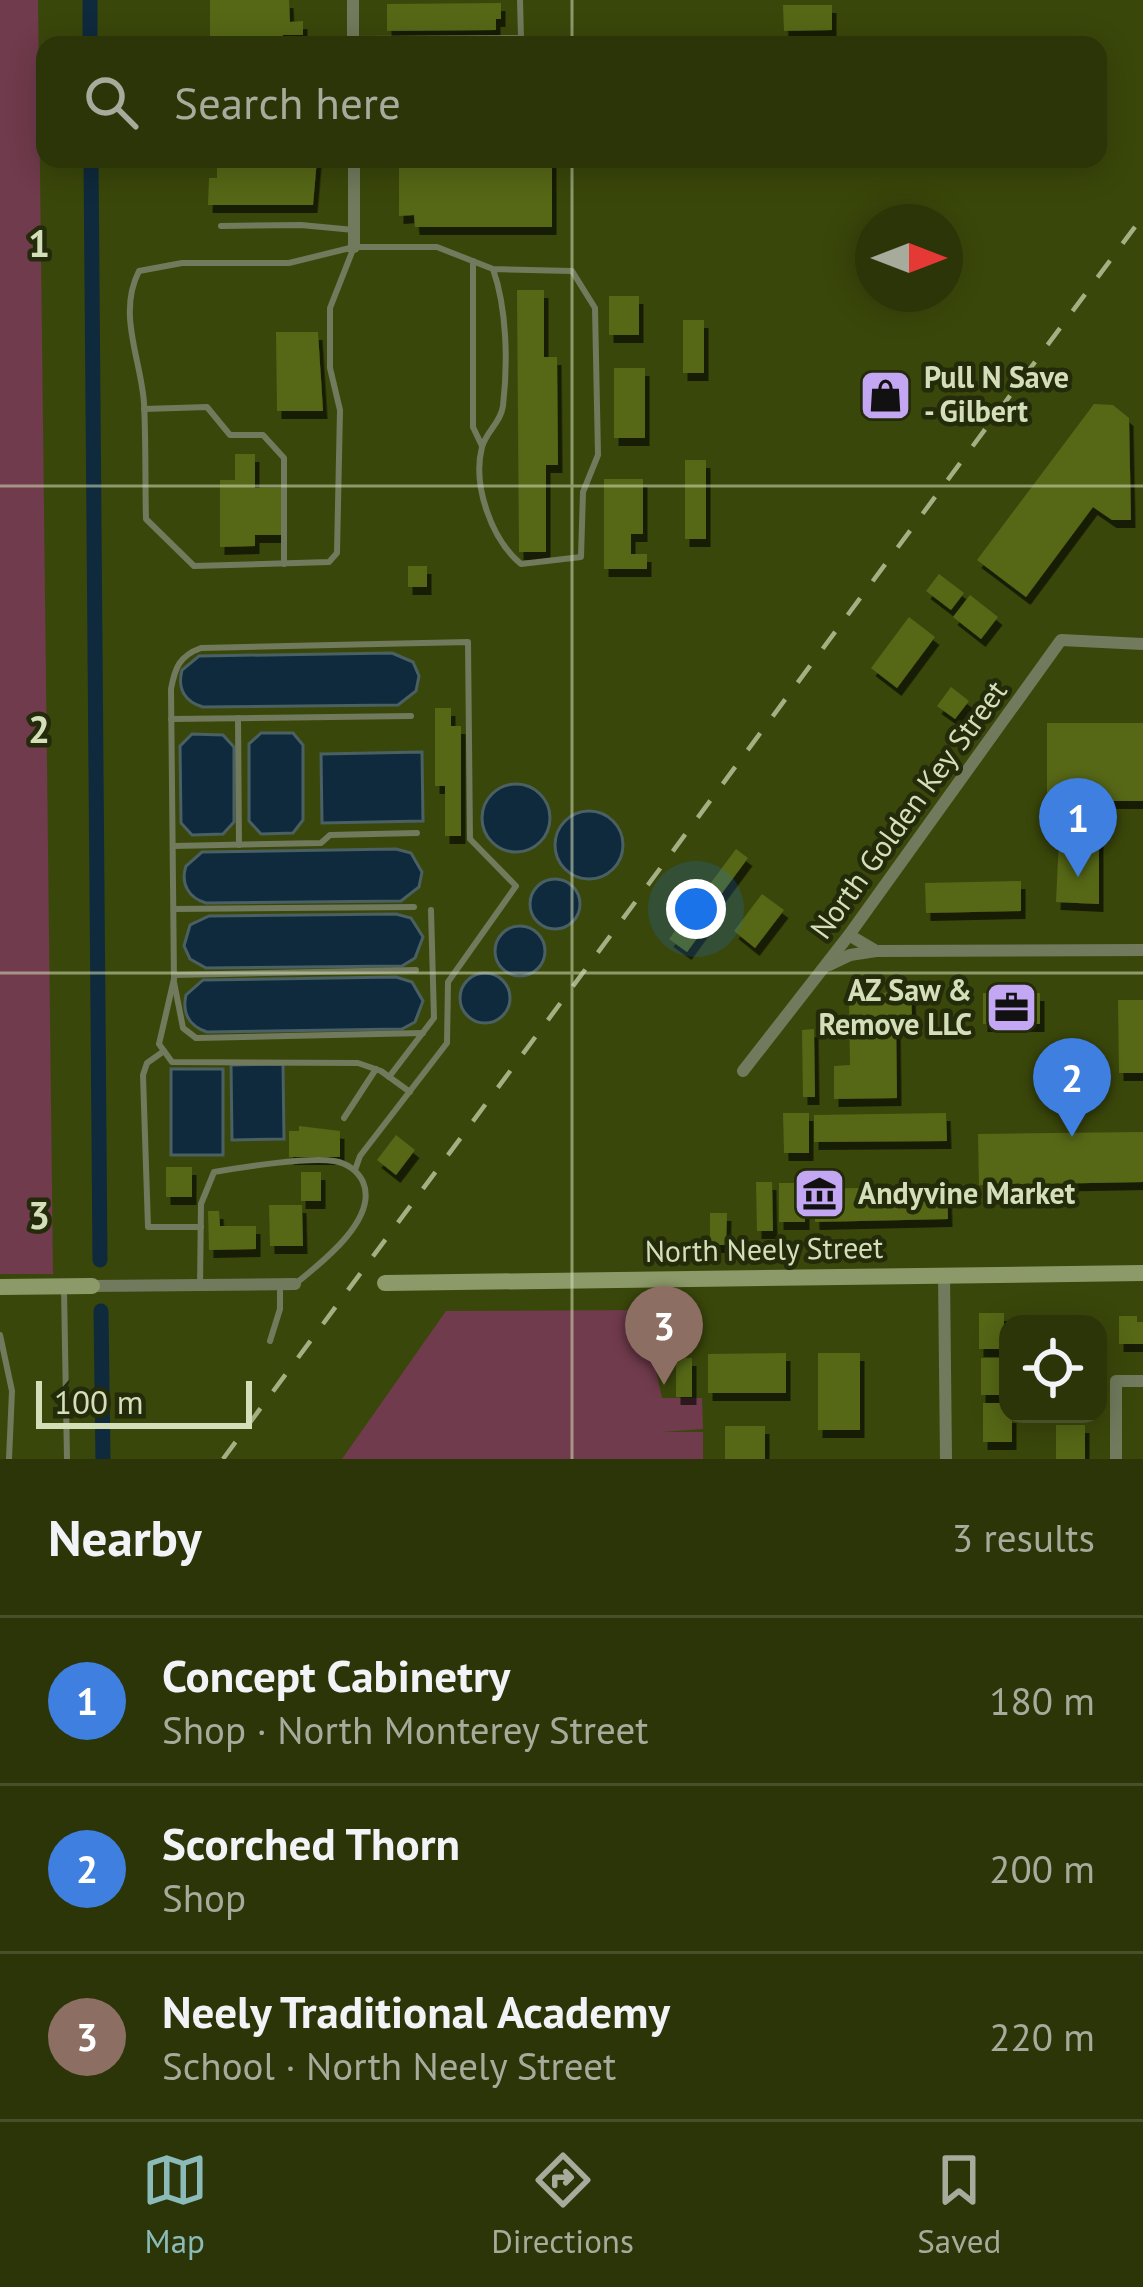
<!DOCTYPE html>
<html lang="en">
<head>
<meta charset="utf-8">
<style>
	body { margin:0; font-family:"PT Sans",sans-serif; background:#343d12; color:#f1f3f6 }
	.controls { position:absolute; right:36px; bottom:36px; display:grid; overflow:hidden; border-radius:24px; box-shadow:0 6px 30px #0003 }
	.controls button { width:108px; height:108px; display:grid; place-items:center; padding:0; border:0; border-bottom:3px solid #485029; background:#2c3508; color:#f1f3f6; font:60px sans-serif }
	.compass { position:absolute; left:855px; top:204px; width:108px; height:108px; border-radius:50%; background:#2c3508; box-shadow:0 6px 30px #0003; rotate:90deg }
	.scale { position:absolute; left:36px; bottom:30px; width:216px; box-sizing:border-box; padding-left:12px; border:6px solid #d4dfba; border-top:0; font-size:33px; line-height:42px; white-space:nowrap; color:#d4dfba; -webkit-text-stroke:9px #232b0b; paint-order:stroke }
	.you { position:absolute; left:696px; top:909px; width:42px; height:42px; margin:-30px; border:9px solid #fff; border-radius:50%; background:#1a73e8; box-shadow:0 0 0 18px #1a73e833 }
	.badge { display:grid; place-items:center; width:78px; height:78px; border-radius:50%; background:#8bbbb9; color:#fff; font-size:39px; font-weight:700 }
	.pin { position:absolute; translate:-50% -99px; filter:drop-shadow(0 3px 6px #0008) }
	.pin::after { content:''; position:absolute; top:63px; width:42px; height:36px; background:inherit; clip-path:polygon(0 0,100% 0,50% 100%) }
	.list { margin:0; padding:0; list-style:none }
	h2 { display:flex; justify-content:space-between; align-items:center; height:156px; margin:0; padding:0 48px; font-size:51px }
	h2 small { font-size:39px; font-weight:400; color:#a6ab9c }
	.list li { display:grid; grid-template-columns:78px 1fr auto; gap:36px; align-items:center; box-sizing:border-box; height:168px; padding:0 48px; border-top:3px solid #485029 }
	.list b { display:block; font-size:45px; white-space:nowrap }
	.list p { margin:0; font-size:39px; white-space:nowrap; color:#a6ab9c }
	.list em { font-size:39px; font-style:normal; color:#a6ab9c }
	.icon { flex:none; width:66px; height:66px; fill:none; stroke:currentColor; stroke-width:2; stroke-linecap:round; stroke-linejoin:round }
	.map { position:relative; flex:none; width:1143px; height:1459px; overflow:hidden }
	.search { position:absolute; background:#2c3508; box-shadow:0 6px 30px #0003; left:36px; right:36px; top:36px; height:132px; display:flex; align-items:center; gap:30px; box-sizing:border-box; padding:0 42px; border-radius:24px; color:#a6ab9c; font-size:45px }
	.sheet { height:660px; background:#2c3508 }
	nav { display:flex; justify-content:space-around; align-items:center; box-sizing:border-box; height:168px; border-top:3px solid #485029; background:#2c3508; font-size:33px; color:#a6ab9c }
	nav a { display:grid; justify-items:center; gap:6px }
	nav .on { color:#8bbbb9 }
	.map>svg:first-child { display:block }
	.green { fill:#703b4c }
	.water { fill:#0f2a3d; stroke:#4a6062; stroke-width:3 }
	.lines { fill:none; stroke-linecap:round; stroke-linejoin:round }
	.canal { stroke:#0f2a3d; stroke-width:15 }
	.building { fill:#566718; filter:url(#shadow) }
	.lane { stroke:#717a5c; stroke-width:6 }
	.street { stroke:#717a5c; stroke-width:12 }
	.secondary { stroke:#8c9a69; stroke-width:16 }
	.rail { stroke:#a4b083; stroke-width:4.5; stroke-dasharray:21 21; stroke-linecap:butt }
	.grid { fill:none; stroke:#d4dfba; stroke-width:3; stroke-opacity:0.55 }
	.labels { text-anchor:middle; stroke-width:9; stroke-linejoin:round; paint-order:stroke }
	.poi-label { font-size:30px; font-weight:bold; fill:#d4dfba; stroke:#232b0b; text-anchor:start }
	.street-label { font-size:30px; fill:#d4dfba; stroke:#232b0b }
	.grid-label { font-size:39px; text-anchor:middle; font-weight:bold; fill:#d4dfba; stroke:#232b0b; stroke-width:9; stroke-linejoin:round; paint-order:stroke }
</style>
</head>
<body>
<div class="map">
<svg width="1143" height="1459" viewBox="0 0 1143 1459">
	<defs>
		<filter id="shadow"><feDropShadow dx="4.5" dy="8" stdDeviation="0" flood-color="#0009"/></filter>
	</defs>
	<rect width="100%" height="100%" fill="#3a470a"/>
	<!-- green -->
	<g class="green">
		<polygon points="0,0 38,0 53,1274 0,1274"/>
		<polygon points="652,1310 652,1353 662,1398 702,1398 703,1429 662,1432 703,1432 703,1459 342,1459 446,1311"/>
	</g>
	<!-- water -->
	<g class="water">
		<path d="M392,653L413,662L419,676L416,691L398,705L203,707C185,702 177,689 182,670L199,656Z"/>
		<polygon points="261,733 293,733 303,745 303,820 293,833 261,834 249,821 249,744"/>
		<polygon points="192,734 223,735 234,747 234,822 223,834 192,835 181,823 180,746"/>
		<polygon points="422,752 423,821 322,823 321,754"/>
		<circle cx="516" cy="818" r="34"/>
		<circle cx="589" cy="845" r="34"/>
		<path d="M396,849L411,853L422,872L419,887L401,901L206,903C189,898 180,884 186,866L202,852Z"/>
		<circle cx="555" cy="904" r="25"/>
		<polygon points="396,914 411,918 423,937 415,958 402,966 206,968 190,959 184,946 190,925 209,916"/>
		<circle cx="520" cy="951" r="25"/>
		<circle cx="485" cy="998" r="25"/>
		<path d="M396,977L412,982L423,1001L415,1022L402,1029L207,1032C189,1026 182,1013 186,995L203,980Z"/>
		<polygon points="283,1064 284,1139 232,1140 231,1065"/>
		<rect x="171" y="1069" width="52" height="86"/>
	</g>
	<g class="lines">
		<!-- canal -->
		<g class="canal">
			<polyline points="90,0 90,45"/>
			<polyline points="91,159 100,1260"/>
			<polyline points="101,1311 103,1459"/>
		</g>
	</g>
	<!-- building -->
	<g class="building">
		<polygon points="210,0 289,0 290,22 303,21 303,35 283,35 283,45 210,45"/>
		<polygon points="501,3 501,19 496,19 496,30 387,31 387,4"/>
		<polygon points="783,5 832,5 832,30 784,31"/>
		<polygon points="217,159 317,159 313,205 208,205 209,178 217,178"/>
		<polygon points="399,159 552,159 552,227 415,227 414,215 399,216"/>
		<polygon points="517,290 544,290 544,357 557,357 558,465 546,465 546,552 519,552"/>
		<rect x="609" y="296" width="30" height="39"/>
		<rect x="683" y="320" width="21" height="53"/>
		<polygon points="276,332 318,332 323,411 277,411"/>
		<rect x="614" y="368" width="31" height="70"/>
		<polygon points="1094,404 1113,405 1129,418 1131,520 1112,520 1093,507 1026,597 977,560"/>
		<polygon points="235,454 255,454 255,488 281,488 281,535 255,535 255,546 220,547 220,480 235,480"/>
		<rect x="685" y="460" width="21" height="79"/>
		<polygon points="604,479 643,479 643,534 631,534 631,554 647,554 647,569 604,569"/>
		<rect x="408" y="566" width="19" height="21"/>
		<polygon points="939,574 964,593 951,610 926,591"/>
		<polygon points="970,595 998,617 981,639 953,617"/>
		<polygon points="909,617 935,637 897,688 871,668"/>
		<polygon points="951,687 969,701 955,719 937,706"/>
		<polygon points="435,708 451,708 451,726 461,726 461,836 445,836 445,786 435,786"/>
		<rect x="1047" y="723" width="96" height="78"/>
		<polygon points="1059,839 1099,839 1099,904 1056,902"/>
		<polygon points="736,849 748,858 711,908 716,912 687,952 669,939"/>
		<polygon points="1021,881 1021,911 926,913 925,883"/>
		<polygon points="762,894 784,910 755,948 734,931"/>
		<polygon points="911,992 912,1017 896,1018 897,1098 834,1099 834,1066 850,1065 849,998 867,998 872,993"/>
		<rect x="983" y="993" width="57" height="31"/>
		<polygon points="1118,1000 1143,1000 1143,1073 1119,1073"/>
		<polygon points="814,1029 815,1097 803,1097 802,1030"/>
		<polygon points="783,1113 809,1113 809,1153 784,1153"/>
		<polygon points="946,1113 947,1141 814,1142 814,1115"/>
		<polygon points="299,1126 340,1131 340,1157 289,1157 289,1131 299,1131"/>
		<polygon points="1143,1132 1143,1182 979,1185 978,1134"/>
		<polygon points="396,1135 415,1150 396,1175 377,1160"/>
		<rect x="166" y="1167" width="26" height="30"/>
		<rect x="301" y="1172" width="20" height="29"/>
		<polygon points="756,1182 772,1182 773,1231 757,1231"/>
		<rect x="779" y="1183" width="26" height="39"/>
		<polygon points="947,1186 948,1219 815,1222 814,1189"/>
		<polygon points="269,1205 302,1205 303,1246 270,1246"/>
		<polygon points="208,1211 219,1211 220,1226 256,1226 256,1249 209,1250"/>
		<polygon points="710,1213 727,1213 726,1245 710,1245"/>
		<rect x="979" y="1313" width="25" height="36"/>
		<polygon points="1119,1316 1137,1316 1137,1322 1143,1322 1143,1344 1119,1344"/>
		<polygon points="786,1353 786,1393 708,1393 708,1354"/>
		<rect x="818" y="1353" width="42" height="77"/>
		<rect x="676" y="1358" width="16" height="39"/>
		<polygon points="981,1358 1004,1358 1008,1395 981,1395"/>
		<polygon points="983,1403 1006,1403 1006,1415 1012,1415 1012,1442 983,1442"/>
		<rect x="1056" y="1425" width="29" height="34"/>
		<rect x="725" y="1426" width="40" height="33"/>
	</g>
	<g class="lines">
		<!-- lane -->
		<g class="lane">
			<polyline points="353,39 521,38 520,0"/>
			<polyline points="221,226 301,225 354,230"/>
			<path d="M354,247L330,308V368L340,410L337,553L329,562L194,566L146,519C145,480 146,441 144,403C141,359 117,314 139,271L182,263H289L354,247H437L493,269L572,271L595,308L598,455L583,492L581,557L521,564C492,540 472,486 482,447C486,432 501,422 503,406C508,363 507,309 493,269"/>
			<polyline points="473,261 473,427 482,446"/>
			<polyline points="144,409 207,407 230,435 263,435 284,458 284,564"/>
			<polyline points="238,718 239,845"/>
			<polyline points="171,719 411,716"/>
			<polyline points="173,846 321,843 330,835 417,833"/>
			<polyline points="174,909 414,907"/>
			<polyline points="174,975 416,970"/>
			<polyline points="174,982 183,1028 196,1038 423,1033"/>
			<polyline points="164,1051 147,1063 143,1075 148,1227 201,1227"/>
			<polyline points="389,1077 434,1018 431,910"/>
			<polyline points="344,1118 376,1069"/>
			<path d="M355,1170L360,1156L447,1043L448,982L516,886L470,839L468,642L201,648C179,656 175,668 171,689L174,979L159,1044L172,1062L358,1063L381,1071L410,1092"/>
			<path d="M200,1285L201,1204L214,1172C242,1167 307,1157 334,1161C347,1163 358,1171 363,1182C379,1219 320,1264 295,1284"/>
			<polyline points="64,1289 67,1459"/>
			<polyline points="0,1335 12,1391 9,1459"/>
			<polyline points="270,1341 280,1309 280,1288"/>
		</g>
		<!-- street -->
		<g class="street">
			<polyline points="353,0 353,45"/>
			<polyline points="354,159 354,247"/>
			<polyline points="849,935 876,951 1143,950"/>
			<polyline points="829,965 850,955 876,951"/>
			<polyline points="743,1071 849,935 1061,640 1143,644"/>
			<polyline points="944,1274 946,1459"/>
			<polyline points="92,1286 295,1284"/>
			<polyline points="1116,1459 1116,1381 1143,1381"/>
		</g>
		<!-- secondary -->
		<g class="secondary">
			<polyline points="385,1283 1143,1273"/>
			<polyline points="0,1287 92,1286"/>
		</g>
		<!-- rail -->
		<polyline class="rail" points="223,1459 1143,216"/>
	</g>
	<!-- grid -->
	<path class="grid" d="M572,0V45M572,159V1459M0,486H1143M0,973H1143"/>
	<!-- icons -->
	<defs>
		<symbol id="shop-square" viewBox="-11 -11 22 22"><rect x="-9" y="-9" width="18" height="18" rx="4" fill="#c3a7f2" stroke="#232b0b"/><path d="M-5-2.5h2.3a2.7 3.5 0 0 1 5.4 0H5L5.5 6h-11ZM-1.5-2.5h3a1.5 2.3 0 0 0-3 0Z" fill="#111"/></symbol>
		<symbol id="office-square" viewBox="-11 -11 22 22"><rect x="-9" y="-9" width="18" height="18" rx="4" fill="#c3a7f2" stroke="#232b0b"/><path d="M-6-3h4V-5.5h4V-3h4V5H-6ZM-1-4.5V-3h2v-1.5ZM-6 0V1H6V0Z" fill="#111"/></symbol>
		<symbol id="museum-square" viewBox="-11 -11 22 22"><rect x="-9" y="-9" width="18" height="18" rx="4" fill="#c3a7f2" stroke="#232b0b"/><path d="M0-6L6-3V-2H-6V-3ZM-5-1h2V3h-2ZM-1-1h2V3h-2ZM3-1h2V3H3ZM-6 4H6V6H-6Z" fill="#111"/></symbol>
	</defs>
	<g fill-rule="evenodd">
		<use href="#shop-square" x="856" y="366" width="59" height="59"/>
		<use href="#office-square" x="982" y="978" width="59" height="59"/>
		<use href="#museum-square" x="790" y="1164" width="59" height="59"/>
	</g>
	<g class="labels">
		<!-- poi labels -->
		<g class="poi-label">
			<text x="924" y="388">Pull N Save<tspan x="924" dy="34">- Gilbert</tspan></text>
			<text x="972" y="1001" text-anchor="end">AZ Saw &amp;<tspan x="972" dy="34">Remove LLC</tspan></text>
			<text x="858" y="1204">Andyvine Market</text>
		</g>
		<!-- street labels -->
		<g class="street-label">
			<text transform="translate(909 810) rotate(-54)" y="10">North Golden Key Street</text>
			<text transform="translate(764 1250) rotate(-1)" y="10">North Neely Street</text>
		</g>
	</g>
	<g class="grid-label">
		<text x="39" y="257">1</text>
		<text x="39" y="743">2</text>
		<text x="39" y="1229">3</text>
	</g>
</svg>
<div class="controls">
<button><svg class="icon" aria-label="locate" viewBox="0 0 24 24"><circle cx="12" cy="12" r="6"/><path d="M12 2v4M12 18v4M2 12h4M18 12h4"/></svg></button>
</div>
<svg class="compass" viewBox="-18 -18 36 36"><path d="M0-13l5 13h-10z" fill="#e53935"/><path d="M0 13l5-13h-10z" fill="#a6ab9c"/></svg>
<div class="scale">100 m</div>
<div class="you"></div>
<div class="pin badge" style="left:1078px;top:877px;background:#3f7fe0">1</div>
<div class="pin badge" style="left:1072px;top:1137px;background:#3f7fe0">2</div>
<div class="pin badge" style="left:664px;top:1385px;background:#8d6e63">3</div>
<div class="search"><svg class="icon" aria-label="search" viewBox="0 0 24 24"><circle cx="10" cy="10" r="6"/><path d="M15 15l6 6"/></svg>Search here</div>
</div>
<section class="sheet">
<h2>Nearby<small>3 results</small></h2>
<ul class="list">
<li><span class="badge" style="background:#3f7fe0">1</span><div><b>Concept Cabinetry</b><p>Shop · North Monterey Street</p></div><em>180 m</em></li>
<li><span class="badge" style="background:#3f7fe0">2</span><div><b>Scorched Thorn</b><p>Shop</p></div><em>200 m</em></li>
<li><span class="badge" style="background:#8d6e63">3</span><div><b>Neely Traditional Academy</b><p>School · North Neely Street</p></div><em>220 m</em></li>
</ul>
</section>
<nav>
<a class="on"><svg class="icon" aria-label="map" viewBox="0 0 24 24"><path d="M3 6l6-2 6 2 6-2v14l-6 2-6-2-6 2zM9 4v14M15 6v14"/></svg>Map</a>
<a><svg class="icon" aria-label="directions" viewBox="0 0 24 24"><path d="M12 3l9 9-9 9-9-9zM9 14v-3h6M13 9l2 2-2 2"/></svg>Directions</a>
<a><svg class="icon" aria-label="saved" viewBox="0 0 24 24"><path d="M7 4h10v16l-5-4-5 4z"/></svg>Saved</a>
</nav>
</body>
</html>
